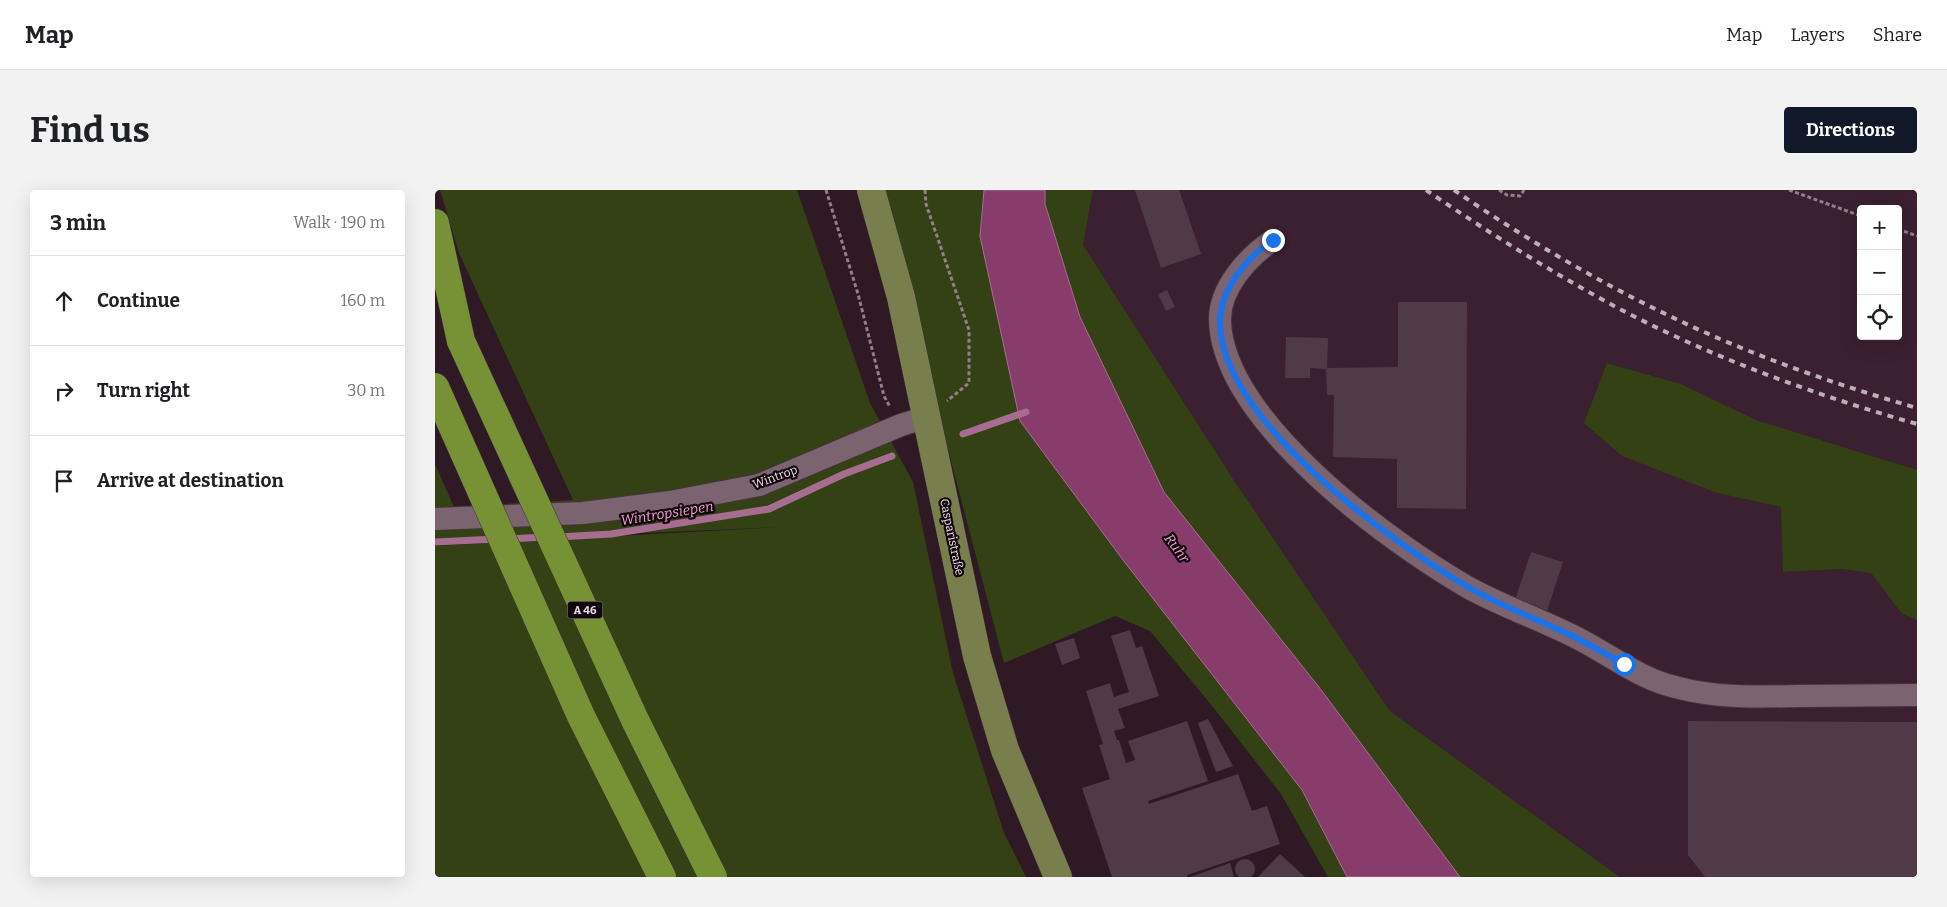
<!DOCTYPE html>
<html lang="en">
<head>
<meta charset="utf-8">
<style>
	body { margin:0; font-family:Bitter,serif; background:#f2f2f2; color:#202124 }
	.controls { position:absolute; right:15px; top:15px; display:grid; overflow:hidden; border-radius:5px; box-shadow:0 5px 20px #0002 }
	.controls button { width:45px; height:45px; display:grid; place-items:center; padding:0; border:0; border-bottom:1px solid #e0e0e0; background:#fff; color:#202124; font:25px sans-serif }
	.stop { position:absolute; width:15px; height:15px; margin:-11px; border:4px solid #1a73e8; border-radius:50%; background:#fff }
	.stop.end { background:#1a73e8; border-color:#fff; box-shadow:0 1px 5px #0008 }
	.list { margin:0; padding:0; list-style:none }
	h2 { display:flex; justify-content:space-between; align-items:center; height:65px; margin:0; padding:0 20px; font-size:21px }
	h2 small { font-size:16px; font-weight:400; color:#757577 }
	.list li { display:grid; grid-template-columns:32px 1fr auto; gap:15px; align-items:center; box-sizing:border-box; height:90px; padding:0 20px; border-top:1px solid #e0e0e0 }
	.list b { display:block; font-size:19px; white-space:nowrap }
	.list em { font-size:16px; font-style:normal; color:#757577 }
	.icon { flex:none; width:28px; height:28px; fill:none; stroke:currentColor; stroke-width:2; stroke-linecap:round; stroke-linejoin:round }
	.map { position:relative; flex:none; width:1482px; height:687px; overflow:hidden; border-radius:5px }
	header { display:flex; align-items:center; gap:30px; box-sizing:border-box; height:70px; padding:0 25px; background:#fff; border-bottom:1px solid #e0e0e0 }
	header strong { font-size:24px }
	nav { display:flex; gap:28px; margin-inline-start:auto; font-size:18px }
	.intro { display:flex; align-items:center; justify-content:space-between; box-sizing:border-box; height:120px; padding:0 30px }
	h1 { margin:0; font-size:35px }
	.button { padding:12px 22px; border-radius:5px; background:#111827; color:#fff; font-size:18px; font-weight:700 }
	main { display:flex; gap:30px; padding:0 30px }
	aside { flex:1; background:#fff; border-radius:5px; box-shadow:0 5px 20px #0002 }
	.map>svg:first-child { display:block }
	.built { fill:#3a2030; fill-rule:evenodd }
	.green { fill:#344115 }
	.water { fill:#883c6b; stroke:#a76d90 }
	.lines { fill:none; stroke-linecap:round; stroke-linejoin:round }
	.stream { stroke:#a76d90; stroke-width:7 }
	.building { fill:#513a47 }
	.minor-casing { stroke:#45343e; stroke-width:24 }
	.major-casing { stroke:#45343e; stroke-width:29 }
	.highway-casing { stroke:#45343e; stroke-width:29 }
	.path { stroke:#917f89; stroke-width:3; stroke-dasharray:4 2.5; stroke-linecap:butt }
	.minor { stroke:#7c6370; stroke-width:22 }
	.major { stroke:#797f4c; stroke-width:28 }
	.highway { stroke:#779234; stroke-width:28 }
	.rail { stroke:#beaeb7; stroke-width:4; stroke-dasharray:6 6; stroke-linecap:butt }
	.highway-bridge-casing { stroke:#45343e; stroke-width:29; stroke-linecap:butt }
	.highway-bridge { stroke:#779234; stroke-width:28 }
	.route { stroke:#1a73e8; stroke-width:6 }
	.labels { text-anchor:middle; stroke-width:4.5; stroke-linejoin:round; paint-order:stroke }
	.shield { fill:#10070c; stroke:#ab9ea5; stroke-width:1 }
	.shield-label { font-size:11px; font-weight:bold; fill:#eedfe7 }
	.street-label { font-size:12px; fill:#eedfe7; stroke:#10070c }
	.water-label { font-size:14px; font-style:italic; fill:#f59fd1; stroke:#10070c }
</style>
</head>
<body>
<header>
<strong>Map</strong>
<nav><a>Map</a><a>Layers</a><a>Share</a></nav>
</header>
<div class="intro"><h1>Find us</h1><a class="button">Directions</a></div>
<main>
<aside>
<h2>3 min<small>Walk · 190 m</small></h2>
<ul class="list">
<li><svg class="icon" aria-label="ahead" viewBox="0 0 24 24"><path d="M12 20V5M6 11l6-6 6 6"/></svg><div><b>Continue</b></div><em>160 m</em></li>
<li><svg class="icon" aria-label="right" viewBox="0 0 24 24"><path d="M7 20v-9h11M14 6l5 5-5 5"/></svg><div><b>Turn right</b></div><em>30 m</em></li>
<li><svg class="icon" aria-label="arrive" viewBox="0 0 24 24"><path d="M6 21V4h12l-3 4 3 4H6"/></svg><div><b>Arrive at destination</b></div></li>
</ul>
</aside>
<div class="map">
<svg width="1482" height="687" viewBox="0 0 1482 687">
	<rect width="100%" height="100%" fill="#2e1925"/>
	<!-- built -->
	<path class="built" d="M658,0H1482V280L1321,230L1246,194L1173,173L1150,233L1282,303L1347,317L1348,382L1406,379L1437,383L1467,424L1482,430V687H1185L955,521L798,289L648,55ZM1426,19H1463V146H1426Z"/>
	<!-- green -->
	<g class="green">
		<polygon points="5,0 362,0 435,213 478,292 518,483 569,643 591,687 0,687 0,356 345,337 0,352 0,274 19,317 138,310 24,63"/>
		<polygon points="436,0 549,0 545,46 688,370 867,600 912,687 893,687 846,604 778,517 715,441 680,426 569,473 505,229"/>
		<polygon points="610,0 658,0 648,55 798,289 955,521 1185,687 1025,687 887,501 729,302 645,127 610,14"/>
		<polygon points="1172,173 1246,194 1321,230 1482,280 1482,430 1467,424 1436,383 1406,379 1348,382 1346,317 1282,303 1187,266 1149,233"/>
	</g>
	<!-- water -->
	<polygon class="water" points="549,0 610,0 610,14 645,127 729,302 887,501 1025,687 912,687 867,600 688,370 585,231 545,46"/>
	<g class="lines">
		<!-- stream -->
		<g class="stream">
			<polyline points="528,244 591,222"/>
			<polyline points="123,347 176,344 334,319 409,284 457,266"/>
			<polyline points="73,349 110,347"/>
			<polyline points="0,352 62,349"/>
		</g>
	</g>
	<!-- building -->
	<g class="building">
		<polygon points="700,0 744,0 766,64 726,78"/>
		<polygon points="732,100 740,117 731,121 723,104"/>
		<polygon points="963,112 1032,112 1031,319 962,318 962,269 898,267 899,205 892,205 891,179 875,178 875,188 850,188 851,147 893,148 892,178 963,177"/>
		<polygon points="1096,362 1128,372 1112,421 1080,410"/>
		<polygon points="695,440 701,458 707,456 724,506 683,519 690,538 679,541 682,550 684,550 691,573 700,570 693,551 752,531 773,591 713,611 714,614 803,584 817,621 832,616 845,654 752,685 752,687 677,687 647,598 675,589 664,555 668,554 651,501 675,493 679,507 694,502 676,446"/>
		<polygon points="639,448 645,468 627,475 620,454"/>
		<polygon points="773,529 798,576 781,582 763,533"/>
		<polygon points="1253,531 1482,532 1482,687 1270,687 1253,665"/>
		<polygon points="845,664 870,687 823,687"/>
		<circle cx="810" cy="679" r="10"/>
		<polygon points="795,673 799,687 755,687"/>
	</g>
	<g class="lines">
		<defs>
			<g id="minor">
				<path d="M838,50C813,67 784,98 785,131C788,231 954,352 1034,398C1069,417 1107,430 1142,448C1174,464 1205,489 1240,497C1280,508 1322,507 1363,506C1403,506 1442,505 1482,505"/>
				<polyline points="0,329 148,323 235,312 324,295 466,235 492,227"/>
			</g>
			<polyline id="major" points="436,0 466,107 542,466 570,560 623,687"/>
			<polyline id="highway" points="0,33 26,151"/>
		</defs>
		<!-- minor casing -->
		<use href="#minor" class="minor-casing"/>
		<!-- major casing -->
		<use href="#major" class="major-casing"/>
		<!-- highway casing -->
		<use href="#highway" class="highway-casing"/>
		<!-- path -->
		<g class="path">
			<polyline points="391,0 423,104 449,206 455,217"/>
			<polyline points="490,0 491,14 534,140 534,193 512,211"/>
			<polyline points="1064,0 1072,5 1085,6 1089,0"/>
			<polyline points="1354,0 1426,26"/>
			<polyline points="1463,39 1482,46"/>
		</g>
		<!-- minor -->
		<use href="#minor" class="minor"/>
		<!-- major -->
		<use href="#major" class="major"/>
		<!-- highway -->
		<use href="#highway" class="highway"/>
		<!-- rail -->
		<g class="rail">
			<path d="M991,0C1053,42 1116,82 1181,117C1275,167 1380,205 1482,234"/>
			<path d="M1019,0C1095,52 1175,99 1258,137C1330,170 1406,196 1482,218"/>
		</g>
		<defs>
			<g id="highway-bridge">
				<polyline points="26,151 200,530 278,687"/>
				<polyline points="0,197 146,526 227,687"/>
			</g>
		</defs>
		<!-- highway-bridge casing -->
		<use href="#highway-bridge" class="highway-bridge-casing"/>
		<!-- highway-bridge -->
		<use href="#highway-bridge" class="highway-bridge"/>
	</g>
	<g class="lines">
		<!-- route -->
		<path class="route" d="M838,50C813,67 787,96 785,129C782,227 956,352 1033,397C1064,415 1097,427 1129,442C1149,451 1169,463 1189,474"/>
	</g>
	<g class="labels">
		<!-- shield labels -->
		<rect class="shield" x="132.5" y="411.5" width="35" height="17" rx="4"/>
		<g class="shield-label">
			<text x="150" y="424">A 46</text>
		</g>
		<!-- street labels -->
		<g class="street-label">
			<text transform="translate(340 287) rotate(-20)" y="4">Wintrop</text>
			<text transform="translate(517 347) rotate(78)" y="4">Casparistraße</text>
		</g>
		<!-- water labels -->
		<g class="water-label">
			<text transform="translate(232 323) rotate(-9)" y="5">Wintropsiepen</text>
			<text transform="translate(742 358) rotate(54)" y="5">Ruhr</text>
		</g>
	</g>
</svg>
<div class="controls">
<button>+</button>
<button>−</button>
<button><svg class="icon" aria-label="locate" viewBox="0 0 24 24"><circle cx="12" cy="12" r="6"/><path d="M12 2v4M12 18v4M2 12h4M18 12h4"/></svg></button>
</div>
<div class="stop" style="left:1189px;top:474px"></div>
<div class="stop end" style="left:838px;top:50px"></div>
</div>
</main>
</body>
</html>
